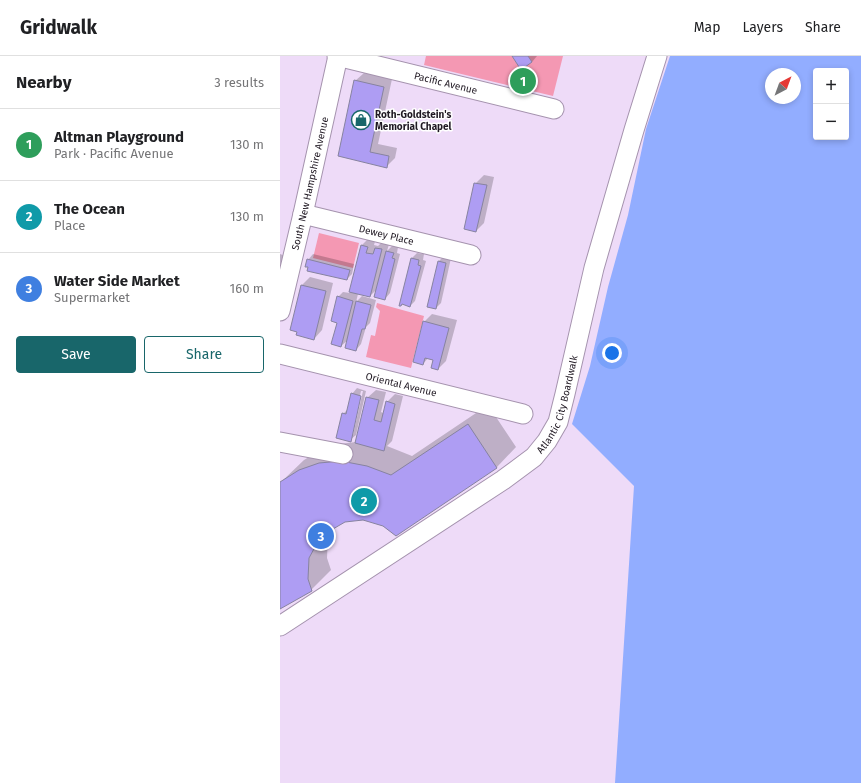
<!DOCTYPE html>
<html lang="en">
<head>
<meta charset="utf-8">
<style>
	body { margin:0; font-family:"Fira Sans",sans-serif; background:#f6f6f6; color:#202124 }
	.controls { position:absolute; right:12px; top:12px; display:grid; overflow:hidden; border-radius:4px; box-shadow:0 2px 6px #0003 }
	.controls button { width:36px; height:36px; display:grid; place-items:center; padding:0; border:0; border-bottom:1px solid #e0e0e0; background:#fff; color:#202124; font:20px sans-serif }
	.compass { position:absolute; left:485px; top:12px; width:36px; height:36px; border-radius:50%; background:#fff; box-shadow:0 2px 6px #0003; rotate:41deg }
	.you { position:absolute; left:332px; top:297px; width:14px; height:14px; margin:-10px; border:3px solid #fff; border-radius:50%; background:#1a73e8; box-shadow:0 0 0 6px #1a73e833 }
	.badge { display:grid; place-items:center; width:26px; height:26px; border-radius:50%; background:#18666a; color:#fff; font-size:13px; font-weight:700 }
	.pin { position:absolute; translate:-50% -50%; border:2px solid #fff; box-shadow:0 1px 4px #0006 }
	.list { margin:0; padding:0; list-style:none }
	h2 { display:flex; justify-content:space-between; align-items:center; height:52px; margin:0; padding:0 16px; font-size:17px }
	h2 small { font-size:13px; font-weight:400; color:#757577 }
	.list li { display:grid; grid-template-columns:26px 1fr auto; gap:12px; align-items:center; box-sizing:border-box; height:72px; padding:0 16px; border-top:1px solid #e0e0e0 }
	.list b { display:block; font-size:15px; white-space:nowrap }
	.list p { margin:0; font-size:13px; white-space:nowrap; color:#757577 }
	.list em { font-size:13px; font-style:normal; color:#757577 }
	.actions { display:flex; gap:8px; padding:12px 16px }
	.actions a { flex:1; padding:9px 0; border:1px solid #18666a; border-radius:4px; text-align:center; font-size:14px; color:#18666a }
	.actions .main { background:#18666a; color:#fff }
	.map { position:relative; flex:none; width:581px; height:727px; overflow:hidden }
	header { display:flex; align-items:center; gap:24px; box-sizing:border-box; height:56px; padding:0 20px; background:#fff; border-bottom:1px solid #e0e0e0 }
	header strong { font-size:19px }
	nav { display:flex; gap:22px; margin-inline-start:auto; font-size:14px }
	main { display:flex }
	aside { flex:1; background:#fff }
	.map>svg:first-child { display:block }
	.green { fill:#f498b3 }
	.water { fill:#92adff; fill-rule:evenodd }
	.shadow { fill:#0003; fill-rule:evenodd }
	.building { fill:#ae9df3; stroke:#8783a0 }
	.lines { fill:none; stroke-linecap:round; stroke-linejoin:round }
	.minor-casing { stroke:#a593ae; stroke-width:21 }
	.minor { stroke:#fff; stroke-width:19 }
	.labels { text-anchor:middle; stroke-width:3; stroke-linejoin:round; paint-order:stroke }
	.street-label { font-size:10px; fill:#201923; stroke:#fff }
	.poi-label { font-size:10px; font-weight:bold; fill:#201923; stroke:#fff; text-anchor:start }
</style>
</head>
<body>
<header>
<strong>Gridwalk</strong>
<nav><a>Map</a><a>Layers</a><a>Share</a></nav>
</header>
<main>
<aside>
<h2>Nearby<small>3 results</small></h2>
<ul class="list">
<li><span class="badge" style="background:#2e9e5b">1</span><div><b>Altman Playground</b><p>Park · Pacific Avenue</p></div><em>130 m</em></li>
<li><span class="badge" style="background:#0f9aa8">2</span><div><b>The Ocean</b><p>Place</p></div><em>130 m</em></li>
<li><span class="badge" style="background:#3f7fe0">3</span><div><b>Water Side Market</b><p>Supermarket</p></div><em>160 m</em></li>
</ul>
<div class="actions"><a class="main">Save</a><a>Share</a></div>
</aside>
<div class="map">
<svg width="581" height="727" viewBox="0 0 581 727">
	<rect width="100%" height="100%" fill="#eedbf8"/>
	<!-- green -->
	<g class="green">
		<polygon points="146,0 283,0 273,40 144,9"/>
		<polygon points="39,177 79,187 73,212 33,202"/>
		<polygon points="97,247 144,260 131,312 86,301 91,279 95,280 100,255 96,251"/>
	</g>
	<!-- water -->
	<path class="water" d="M390,0H581V727H335L354,430L292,368L310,310L328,231L348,159L366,73ZM536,15H566V81H536ZM491,18H515V42H491Z"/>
	<!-- shadow -->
	<g class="shadow">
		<polygon points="233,0 257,0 252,6"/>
		<polygon points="84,17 112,23 98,88 117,92 115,102 107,110 59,100 75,25"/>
		<polygon points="204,119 214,121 204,167 196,175 195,128"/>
		<polygon points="90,181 96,182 94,189 98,190 104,184 110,185 107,195 112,190 118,191 117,197 120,198 110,237 105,243 97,233 90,240 78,238 76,246 82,240 96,244 90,267 86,271 81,288 76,294 68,284 61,290 58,266 58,241 63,236 70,237 82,189"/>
		<polygon points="137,197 144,198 143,204 146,205 135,245 130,250 123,247 121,249 132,202"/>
		<polygon points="0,198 8,201 0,217"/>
		<polygon points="33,198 74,208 72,218 67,223 29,211 28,204"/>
		<polygon points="164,200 171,202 161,247 156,252 159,205"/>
		<polygon points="30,221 53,227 42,274 34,283 22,229"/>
		<polygon points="152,258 177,264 166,305 158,313 154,304 148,302 143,308 144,266"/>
		<path d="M77,332L86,335L76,379L70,384L63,358L69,352L72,338ZM81,335H83L73,379H71Z"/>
		<polygon points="96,334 106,336 101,356 103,357 104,357 107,346 115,338 123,340 112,385 107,390 132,400 208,349 236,391 217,411 116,479 103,469 83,463 64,465 54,471 48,481 47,502 51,514 31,534 0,552 0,427 24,404 40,394 59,388 76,386 87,342"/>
	</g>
	<!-- building -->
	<g class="building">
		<polygon points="232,0 248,0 252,6 241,14"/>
		<polygon points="74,24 104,31 90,96 109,100 107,112 58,100"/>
		<polygon points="194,127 207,129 196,176 184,173"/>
		<polygon points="81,189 88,191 86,197 93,198 95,192 102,193 90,241 69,236"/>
		<polygon points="106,195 114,197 112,202 115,203 105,244 94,241"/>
		<polygon points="131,202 139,204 138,209 141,210 130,251 122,248 121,250 119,250"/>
		<polygon points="27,203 70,214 67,224 27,215 28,211 25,211"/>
		<polygon points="158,205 166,207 156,253 147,251"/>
		<polygon points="21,229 46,235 34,284 16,279 17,276 10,274"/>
		<polygon points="57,240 73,245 61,291 51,288 57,267 51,265"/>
		<polygon points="76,245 91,249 85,273 82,273 76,295 65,292"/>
		<polygon points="143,265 169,272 158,314 151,312 153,304 145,302 143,309 133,306"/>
		<polygon points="71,337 81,340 71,386 56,382 62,357 66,358"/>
		<polygon points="86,341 99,344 94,364 101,366 106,345 115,348 104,395 75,387"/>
		<polygon points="188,368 217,412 116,480 103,470 83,464 65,466 41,480 29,502 28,523 32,535 0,553 0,426 19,414 39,407 61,405 87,410 111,419"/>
	</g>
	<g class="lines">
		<defs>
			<g id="minor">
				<path id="s1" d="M57,0L274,53"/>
				<path id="s2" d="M23,158L191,199"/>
				<path id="s3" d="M0,255L23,158L58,0"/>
				<path id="s4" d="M0,298L243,358"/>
				<polyline points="0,386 63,398"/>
				<path id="s5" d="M0,570L223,424L254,401L267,385L278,366L285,338L314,212L354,74L377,0"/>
			</g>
		</defs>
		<!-- minor casing -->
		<use href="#minor" class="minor-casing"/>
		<!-- minor -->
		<use href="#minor" class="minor"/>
	</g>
	<!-- icons -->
	<defs>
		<symbol id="shop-ring" viewBox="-11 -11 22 22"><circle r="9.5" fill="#fff" stroke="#18666a" stroke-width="1.5"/><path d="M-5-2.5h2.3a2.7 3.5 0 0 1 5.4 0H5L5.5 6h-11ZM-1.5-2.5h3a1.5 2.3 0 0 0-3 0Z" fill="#18666a"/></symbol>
	</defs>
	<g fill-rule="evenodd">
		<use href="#shop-ring" x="70" y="53" width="22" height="22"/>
	</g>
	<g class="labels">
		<!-- street labels -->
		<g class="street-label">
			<text dy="4" stroke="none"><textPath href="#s1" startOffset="112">Pacific Avenue</textPath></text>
			<text dy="4" stroke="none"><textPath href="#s3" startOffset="131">South New Hampshire Avenue</textPath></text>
			<text dy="4" stroke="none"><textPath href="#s2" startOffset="86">Dewey Place</textPath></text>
			<text dy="4" stroke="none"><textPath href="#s4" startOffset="125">Oriental Avenue</textPath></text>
			<text dy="4" stroke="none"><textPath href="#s5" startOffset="364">Atlantic City Boardwalk</textPath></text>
		</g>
		<!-- poi labels -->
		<g class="poi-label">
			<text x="95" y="62">Roth-Goldstein's<tspan x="95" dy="12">Memorial Chapel</tspan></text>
		</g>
	</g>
</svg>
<div class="controls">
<button>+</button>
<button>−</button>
</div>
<svg class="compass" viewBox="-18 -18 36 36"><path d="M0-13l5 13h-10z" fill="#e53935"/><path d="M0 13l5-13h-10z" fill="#757577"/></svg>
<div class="you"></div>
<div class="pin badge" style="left:243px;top:25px;background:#2e9e5b">1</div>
<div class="pin badge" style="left:84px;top:445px;background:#0f9aa8">2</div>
<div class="pin badge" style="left:41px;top:480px;background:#3f7fe0">3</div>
</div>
</main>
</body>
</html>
